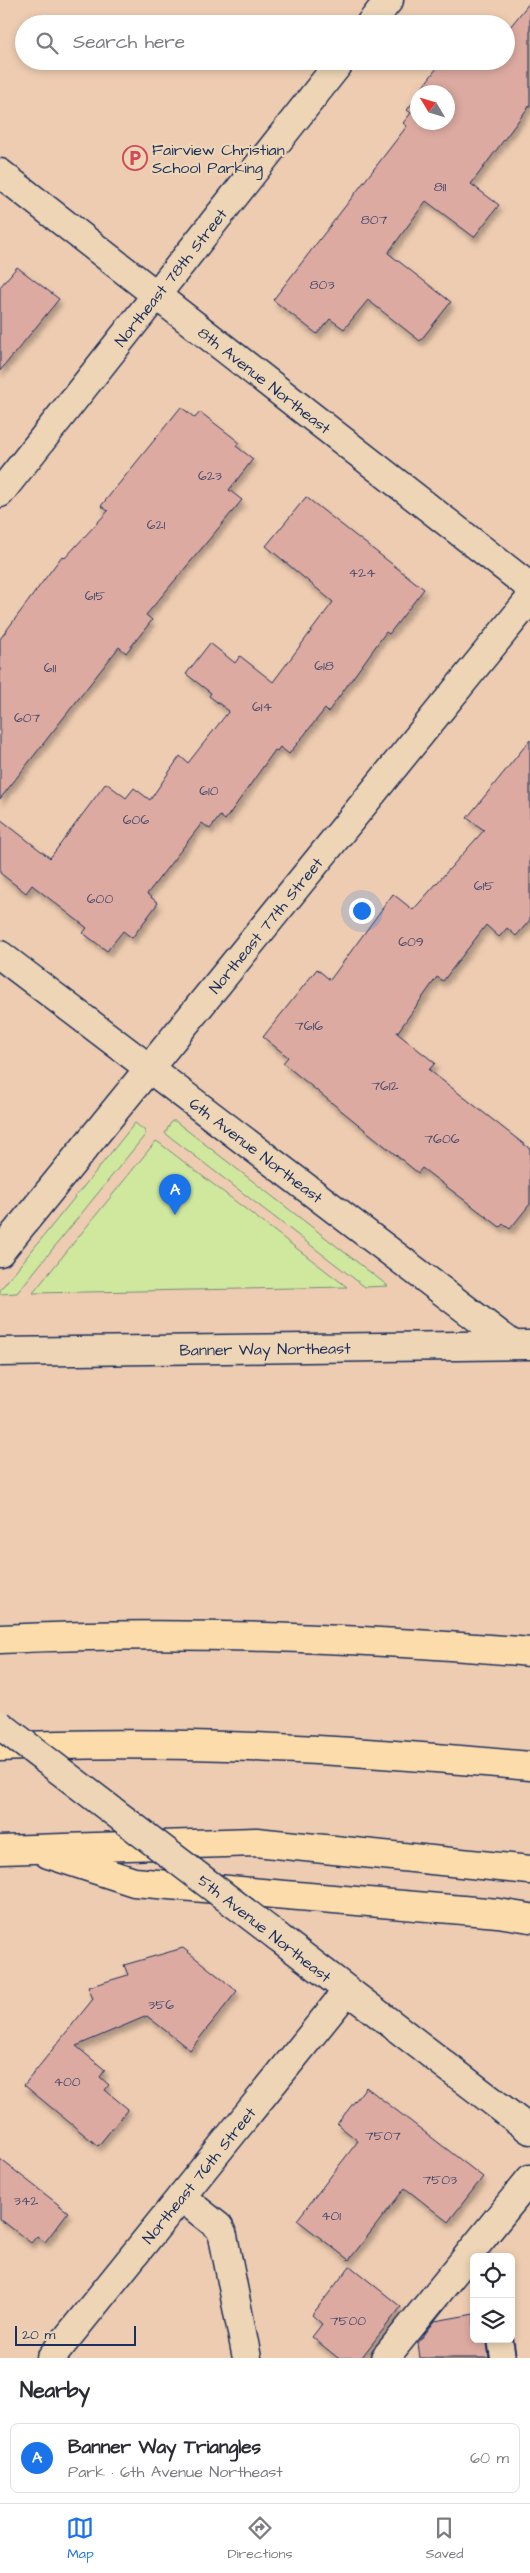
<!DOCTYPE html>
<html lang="en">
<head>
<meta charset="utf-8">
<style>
	body { margin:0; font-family:"Architects Daughter",sans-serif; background:#f2f2f3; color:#2b2b33 }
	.controls { position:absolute; right:15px; bottom:15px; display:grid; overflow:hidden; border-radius:8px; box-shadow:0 2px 8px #0003 }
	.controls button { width:45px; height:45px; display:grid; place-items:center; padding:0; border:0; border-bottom:1px solid #e1e1e2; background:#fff; color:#2b2b33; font:25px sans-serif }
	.compass { position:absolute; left:410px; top:85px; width:45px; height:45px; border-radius:50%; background:#fff; box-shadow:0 2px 8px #0003; rotate:308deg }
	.scale { position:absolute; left:15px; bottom:12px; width:121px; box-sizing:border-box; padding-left:5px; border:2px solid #1b2f5e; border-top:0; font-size:14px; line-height:18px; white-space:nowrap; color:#1b2f5e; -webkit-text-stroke:4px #edd5b5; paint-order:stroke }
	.you { position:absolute; left:361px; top:910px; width:18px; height:18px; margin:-12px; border:4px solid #fff; border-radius:50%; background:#1a73e8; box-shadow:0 0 0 8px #1a73e833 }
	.badge { display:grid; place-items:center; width:32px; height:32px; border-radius:50%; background:#1a73e8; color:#fff; font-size:16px; font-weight:700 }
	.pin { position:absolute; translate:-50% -41px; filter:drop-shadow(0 1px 2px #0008) }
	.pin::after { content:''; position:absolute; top:26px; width:18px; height:15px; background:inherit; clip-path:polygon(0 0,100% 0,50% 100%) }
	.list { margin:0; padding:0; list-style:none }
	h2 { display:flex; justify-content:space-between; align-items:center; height:65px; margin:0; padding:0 20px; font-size:21px }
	h2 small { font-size:16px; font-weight:400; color:#7c7c81 }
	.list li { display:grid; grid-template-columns:32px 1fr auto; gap:15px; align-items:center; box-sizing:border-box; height:70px; margin:0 10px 10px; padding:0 10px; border:1px solid #e1e1e2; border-radius:8px }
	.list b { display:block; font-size:19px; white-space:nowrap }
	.list p { margin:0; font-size:16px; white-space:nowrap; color:#7c7c81 }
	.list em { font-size:16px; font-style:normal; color:#7c7c81 }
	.icon { flex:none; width:28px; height:28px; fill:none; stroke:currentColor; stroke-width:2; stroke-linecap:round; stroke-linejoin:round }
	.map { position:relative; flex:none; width:530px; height:2358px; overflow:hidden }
	.search { position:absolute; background:#fff; box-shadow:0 2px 8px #0003; left:15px; right:15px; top:15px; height:55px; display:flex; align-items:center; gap:12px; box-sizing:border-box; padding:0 18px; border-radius:28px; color:#7c7c81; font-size:19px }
	.sheet { height:145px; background:#fff }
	nav { display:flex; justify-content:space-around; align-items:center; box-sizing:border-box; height:70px; border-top:1px solid #e1e1e2; background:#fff; font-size:14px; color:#7c7c81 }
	nav a { display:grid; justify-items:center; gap:2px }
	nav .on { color:#1a73e8 }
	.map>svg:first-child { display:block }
	.green { fill:#cfe89e; stroke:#758c7e }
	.building { fill:#dcaaa1; stroke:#1b2f5e; filter:url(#shadow) }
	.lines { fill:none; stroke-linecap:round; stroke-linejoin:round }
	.service-casing { stroke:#1b2f5e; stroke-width:28 }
	.minor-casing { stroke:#1b2f5e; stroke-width:31 }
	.tertiary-casing { stroke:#1b2f5e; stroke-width:31 }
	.secondary-casing { stroke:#1b2f5e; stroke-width:31 }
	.motorway-casing { stroke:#1b2f5e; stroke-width:31 }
	.service { stroke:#edd5b5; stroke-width:24 }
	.minor { stroke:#edd5b5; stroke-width:28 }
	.tertiary { stroke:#edd5b5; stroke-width:28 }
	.secondary { stroke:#edd5b5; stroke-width:28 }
	.motorway { stroke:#fddcac; stroke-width:28 }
	.tertiary-bridge-casing { stroke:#1b2f5e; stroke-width:31; stroke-linecap:butt }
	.tertiary-bridge { stroke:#edd5b5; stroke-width:28 }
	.labels { text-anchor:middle; stroke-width:4.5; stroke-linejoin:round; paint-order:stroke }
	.number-label { font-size:14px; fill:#4b4e6f }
	.poi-label { font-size:16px; fill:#1b2f5e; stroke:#edd5b5; text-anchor:start }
	.street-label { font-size:16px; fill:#1b2f5e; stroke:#edd5b5 }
</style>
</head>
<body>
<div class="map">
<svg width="530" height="2358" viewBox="0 0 530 2358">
	<defs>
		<filter id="shadow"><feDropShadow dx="3" dy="5.5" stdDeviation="2.5" flood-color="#0004"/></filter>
	</defs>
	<rect width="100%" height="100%" fill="#eeccb1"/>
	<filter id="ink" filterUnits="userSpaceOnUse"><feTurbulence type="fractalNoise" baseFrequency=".02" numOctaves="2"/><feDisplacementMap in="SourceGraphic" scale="10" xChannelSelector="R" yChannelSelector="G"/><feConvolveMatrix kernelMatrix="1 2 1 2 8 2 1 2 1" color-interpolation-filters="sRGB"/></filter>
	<g filter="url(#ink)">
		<!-- green -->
		<g class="green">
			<polygon points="172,1121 175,1121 388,1286 365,1287 165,1133"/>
			<polygon points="135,1123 145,1131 145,1135 17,1293 0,1294 0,1290"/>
			<polygon points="156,1141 158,1142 347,1287 33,1293"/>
		</g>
		<!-- building -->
		<g class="building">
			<polygon points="530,2 530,105 471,184 499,205 474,237 426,201 388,253 451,302 420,341 368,300 344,329 330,319 317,334 273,300 407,126 403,123 411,113 407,110 418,95 418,122 448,122 448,92 419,92 442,61 506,61 506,32"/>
			<polygon points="17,267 59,299 0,371 0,287"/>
			<polygon points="181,407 195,418 200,412 239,442 236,446 253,459 229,490 242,500 146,615 152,620 126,653 119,647 0,799 0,639 62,556 65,558 108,511 101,506"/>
			<polygon points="306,497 424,589 389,634 386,632 328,712 325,709 289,754 280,747 277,751 275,750 225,820 220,816 210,829 202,823 147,894 158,903 132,938 123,931 107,951 83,933 87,928 32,885 26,893 0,873 0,819 50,858 106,783 126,798 134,788 150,800 180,756 188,763 229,711 209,696 211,693 186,674 210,643 235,663 240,656 273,682 333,602 266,546"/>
			<polygon points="530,740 530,920 516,936 507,928 499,937 486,925 443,981 437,977 397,1033 435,1063 429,1070 530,1149 530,1204 510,1229 503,1224 500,1227 422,1168 418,1173 283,1063 288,1057 263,1037 317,969 330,980 393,894 413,910 484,830 467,818"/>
			<polygon points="183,1948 237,1991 190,2050 147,2016 76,2046 105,2070 100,2077 109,2085 105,2090 128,2109 98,2146 24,2085 93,1999 88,1987 128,1975 124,1965"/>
			<polygon points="366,2087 483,2177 448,2222 405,2188 349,2260 297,2220 358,2141 337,2124"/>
			<polygon points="0,2159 68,2212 45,2242 37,2236 31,2243 0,2219"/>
			<polygon points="350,2266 401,2307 361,2358 338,2358 312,2337 322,2324 312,2315"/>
			<polygon points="474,2314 474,2339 487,2339 489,2358 420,2358 418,2343 435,2321"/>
		</g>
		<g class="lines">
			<defs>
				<polyline id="service" points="500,2339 503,2358"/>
				<g id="minor">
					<polyline points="370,24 389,0"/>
					<path id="s1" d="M0,173L530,587"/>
					<path id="s2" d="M0,493L341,61"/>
					<path id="s3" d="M0,955L513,1345"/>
					<path id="s4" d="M0,1252L530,599"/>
					<polyline points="181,2197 219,2227 223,2236 247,2358"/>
					<path id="s5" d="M51,2358L347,1991"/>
					<polyline points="385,2358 530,2179"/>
				</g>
				<polyline id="tertiary" points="278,1937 530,2130"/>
				<g id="secondary">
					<path id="s6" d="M0,1352L530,1345"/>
				</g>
				<g id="motorway">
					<path d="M0,1639C177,1630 354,1638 530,1652"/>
					<path d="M0,1747C176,1739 354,1750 530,1766"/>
					<polyline points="0,1850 256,1842 530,1870"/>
					<polyline points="48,1854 134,1882 498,1913 530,1918"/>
				</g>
			</defs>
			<!-- service casing -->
			<use href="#service" class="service-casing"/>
			<!-- minor casing -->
			<use href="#minor" class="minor-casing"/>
			<!-- tertiary casing -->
			<use href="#tertiary" class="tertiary-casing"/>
			<!-- secondary casing -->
			<use href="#secondary" class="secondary-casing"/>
			<!-- motorway casing -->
			<use href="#motorway" class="motorway-casing"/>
			<!-- service -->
			<use href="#service" class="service"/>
			<!-- minor -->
			<use href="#minor" class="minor"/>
			<!-- tertiary -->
			<use href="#tertiary" class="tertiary"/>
			<!-- secondary -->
			<use href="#secondary" class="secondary"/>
			<!-- motorway -->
			<use href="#motorway" class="motorway"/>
			<defs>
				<polyline id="tertiary-bridge" points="0,1725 278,1937"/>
			</defs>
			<!-- tertiary-bridge casing -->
			<use href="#tertiary-bridge" class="tertiary-bridge-casing"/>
			<!-- tertiary-bridge -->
			<use href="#tertiary-bridge" class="tertiary-bridge"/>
		</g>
	</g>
	<!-- icons -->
	<defs>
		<symbol id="parking-ring" viewBox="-11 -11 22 22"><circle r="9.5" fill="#edd5b5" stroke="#d1495b" stroke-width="1.5"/><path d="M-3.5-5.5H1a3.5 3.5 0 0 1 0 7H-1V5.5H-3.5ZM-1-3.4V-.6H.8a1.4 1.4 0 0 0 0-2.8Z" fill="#d1495b"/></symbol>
	</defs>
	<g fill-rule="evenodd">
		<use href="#parking-ring" x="121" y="144" width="28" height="28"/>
	</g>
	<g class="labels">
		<!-- number labels -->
		<g class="number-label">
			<text x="440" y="191">811</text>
			<text x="374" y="224">807</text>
			<text x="322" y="289">803</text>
			<text x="210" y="480">623</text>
			<text x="156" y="529">621</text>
			<text x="362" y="577">424</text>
			<text x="95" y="600">615</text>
			<text x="324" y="670">618</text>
			<text x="50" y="672">611</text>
			<text x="262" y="711">614</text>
			<text x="27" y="722">607</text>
			<text x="209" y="795">610</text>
			<text x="136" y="824">606</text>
			<text x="484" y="890">615</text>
			<text x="100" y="903">600</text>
			<text x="411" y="946">609</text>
			<text x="309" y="1030">7616</text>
			<text x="385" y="1090">7612</text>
			<text x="442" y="1143">7606</text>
			<text x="161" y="2009">356</text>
			<text x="67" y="2086">400</text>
			<text x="383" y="2140">7507</text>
			<text x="440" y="2184">7503</text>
			<text x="26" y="2205">342</text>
			<text x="331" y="2220">401</text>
			<text x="348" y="2325">7500</text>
		</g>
		<!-- poi labels -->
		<g class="poi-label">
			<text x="152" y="155">Fairview Christian<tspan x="152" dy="18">School Parking</tspan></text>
		</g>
		<!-- street labels -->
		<g class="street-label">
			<text dy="6" stroke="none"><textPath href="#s2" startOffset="275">Northeast 78th Street</textPath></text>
			<text dy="6" stroke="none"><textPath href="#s1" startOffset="336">8th Avenue Northeast</textPath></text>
			<text dy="6" stroke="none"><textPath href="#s4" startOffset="421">Northeast 77th Street</textPath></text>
			<text dy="6" stroke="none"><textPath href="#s3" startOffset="322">6th Avenue Northeast</textPath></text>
			<text dy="6" stroke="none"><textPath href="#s6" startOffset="265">Banner Way Northeast</textPath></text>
			<text transform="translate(265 1928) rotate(38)" y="6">5th Avenue Northeast</text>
			<text dy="6" stroke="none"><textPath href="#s5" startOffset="235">Northeast 76th Street</textPath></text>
		</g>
	</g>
</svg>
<div class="controls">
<button><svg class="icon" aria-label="locate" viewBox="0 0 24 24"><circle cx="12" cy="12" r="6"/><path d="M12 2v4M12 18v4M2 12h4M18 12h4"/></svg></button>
<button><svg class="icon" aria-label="layers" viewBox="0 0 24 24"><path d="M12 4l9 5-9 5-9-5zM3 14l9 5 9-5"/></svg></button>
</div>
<svg class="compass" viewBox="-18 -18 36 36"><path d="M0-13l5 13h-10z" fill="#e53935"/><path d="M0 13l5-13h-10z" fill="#7c7c81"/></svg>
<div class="scale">20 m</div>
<div class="you"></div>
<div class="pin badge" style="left:175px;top:1215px">A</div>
<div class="search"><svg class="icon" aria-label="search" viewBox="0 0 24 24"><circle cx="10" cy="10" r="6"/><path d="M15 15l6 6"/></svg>Search here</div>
</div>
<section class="sheet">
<h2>Nearby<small></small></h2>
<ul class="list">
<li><span class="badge">A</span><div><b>Banner Way Triangles</b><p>Park · 6th Avenue Northeast</p></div><em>60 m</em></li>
</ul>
</section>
<nav>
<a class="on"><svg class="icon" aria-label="map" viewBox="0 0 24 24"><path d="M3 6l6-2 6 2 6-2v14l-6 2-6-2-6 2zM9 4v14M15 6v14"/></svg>Map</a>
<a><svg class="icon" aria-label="directions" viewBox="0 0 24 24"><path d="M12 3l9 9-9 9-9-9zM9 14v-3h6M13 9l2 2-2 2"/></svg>Directions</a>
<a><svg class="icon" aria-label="saved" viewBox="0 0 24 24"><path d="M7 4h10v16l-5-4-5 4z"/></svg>Saved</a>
</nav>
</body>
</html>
